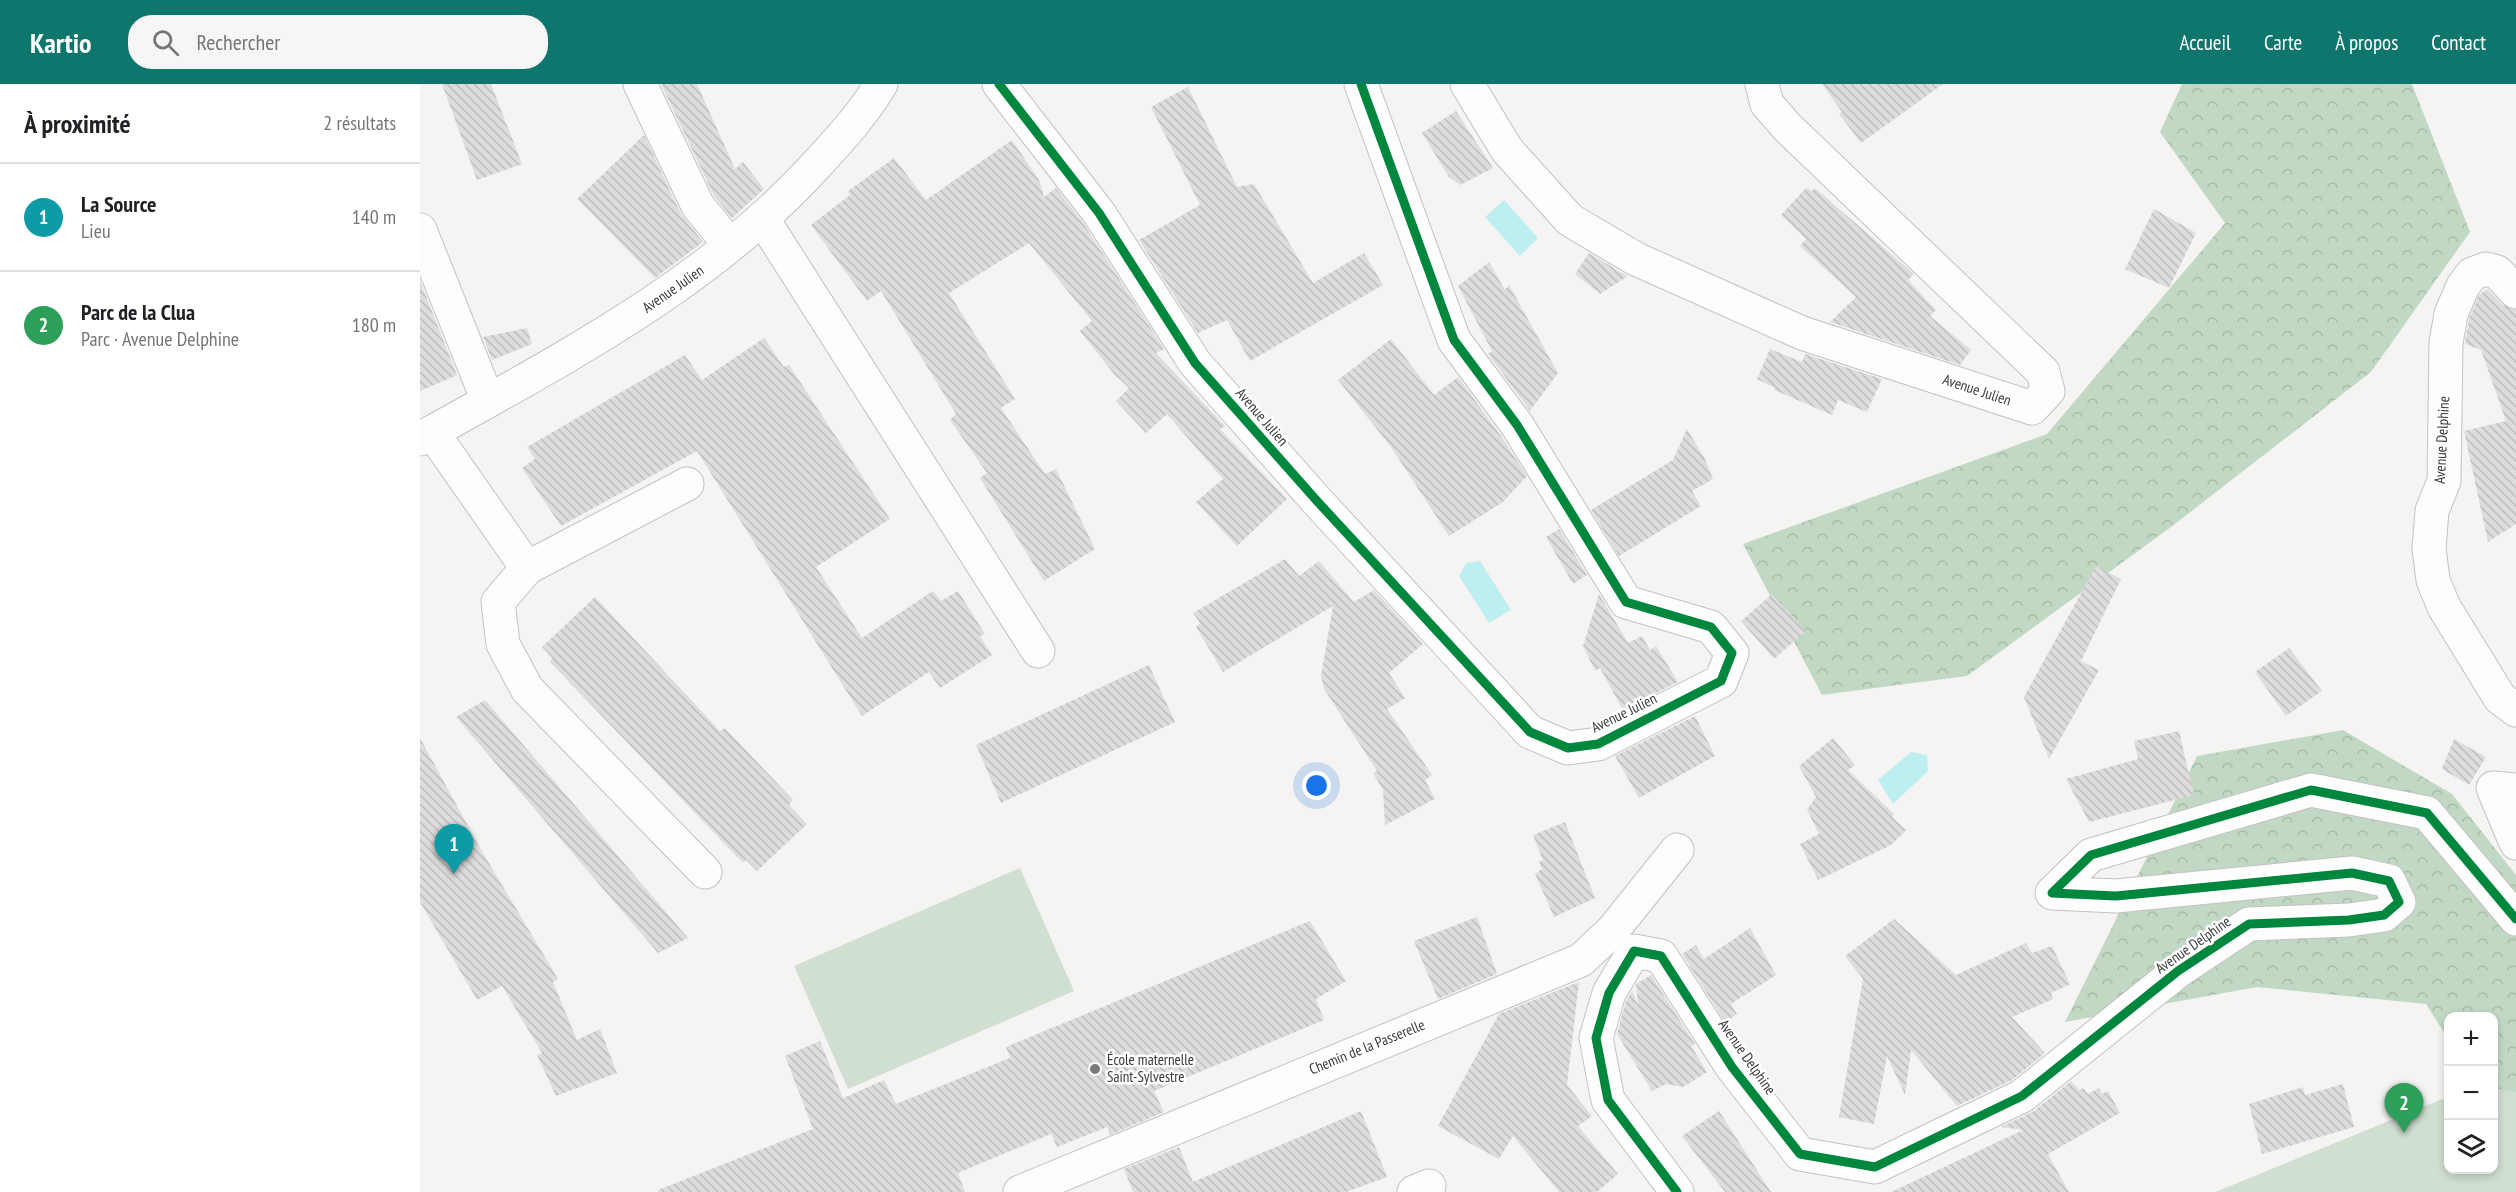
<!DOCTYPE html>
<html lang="fr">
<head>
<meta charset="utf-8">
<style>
	body { margin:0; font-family:"PT Sans Narrow",sans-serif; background:#f6f6f6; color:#202124 }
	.controls { position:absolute; right:18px; bottom:18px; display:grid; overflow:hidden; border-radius:12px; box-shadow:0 3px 9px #0003 }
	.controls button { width:54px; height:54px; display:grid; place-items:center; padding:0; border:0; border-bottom:2px solid #e0e0e0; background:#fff; color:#202124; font:30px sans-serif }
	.you { position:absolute; left:897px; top:702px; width:21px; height:21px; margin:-15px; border:4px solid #fff; border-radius:50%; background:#1a73e8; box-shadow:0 0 0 9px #1a73e833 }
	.badge { display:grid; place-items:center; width:39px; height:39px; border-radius:50%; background:#0f766e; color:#fff; font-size:20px; font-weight:700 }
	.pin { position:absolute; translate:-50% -50px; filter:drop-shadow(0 2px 3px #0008) }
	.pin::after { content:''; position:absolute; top:32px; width:21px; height:18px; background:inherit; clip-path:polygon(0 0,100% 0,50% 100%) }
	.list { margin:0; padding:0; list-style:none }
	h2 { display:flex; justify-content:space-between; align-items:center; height:78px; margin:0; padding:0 24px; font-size:26px }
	h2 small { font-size:20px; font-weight:400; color:#757577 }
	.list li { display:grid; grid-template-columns:39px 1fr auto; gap:18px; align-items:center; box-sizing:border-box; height:108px; padding:0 24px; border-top:2px solid #e0e0e0 }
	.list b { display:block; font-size:22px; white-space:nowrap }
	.list p { margin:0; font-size:20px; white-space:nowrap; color:#757577 }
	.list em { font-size:20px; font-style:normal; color:#757577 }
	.icon { flex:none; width:33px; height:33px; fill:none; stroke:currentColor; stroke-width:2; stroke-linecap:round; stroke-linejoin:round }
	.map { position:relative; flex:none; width:2096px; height:1108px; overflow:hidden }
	header { display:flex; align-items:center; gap:36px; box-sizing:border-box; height:84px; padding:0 30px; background:#0f766e; color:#fff }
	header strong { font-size:28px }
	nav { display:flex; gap:33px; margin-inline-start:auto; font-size:21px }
	.search { width:420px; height:54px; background:#f6f6f6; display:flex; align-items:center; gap:15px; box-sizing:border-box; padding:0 21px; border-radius:24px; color:#757577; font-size:22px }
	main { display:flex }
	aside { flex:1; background:#fff }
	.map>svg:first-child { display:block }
	.forest { fill:url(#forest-crowns) }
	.green { fill:#d0dfd1 }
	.water { fill:#bdeef0 }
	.building { fill:url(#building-back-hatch) }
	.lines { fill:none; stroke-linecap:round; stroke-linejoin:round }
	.street-casing { stroke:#c3c2c0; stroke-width:35 }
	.street { stroke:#fefdfd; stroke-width:33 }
	.cycleway-casing { stroke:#fff; stroke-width:13 }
	.cycleway { stroke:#00873e; stroke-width:9 }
	.poi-dot { fill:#7c7a78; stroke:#fff; stroke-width:2 }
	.labels { text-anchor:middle; stroke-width:5; stroke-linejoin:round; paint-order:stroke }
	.street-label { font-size:15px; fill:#3a3937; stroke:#fff }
	.poi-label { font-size:15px; fill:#3a3937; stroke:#fff; text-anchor:start }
</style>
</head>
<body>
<header>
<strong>Kartio</strong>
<div class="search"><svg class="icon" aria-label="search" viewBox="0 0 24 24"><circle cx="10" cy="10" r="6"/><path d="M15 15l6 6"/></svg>Rechercher</div>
<nav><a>Accueil</a><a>Carte</a><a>À propos</a><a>Contact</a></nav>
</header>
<main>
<aside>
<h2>À proximité<small>2 résultats</small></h2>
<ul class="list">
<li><span class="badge" style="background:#0f9aa8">1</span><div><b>La Source</b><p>Lieu</p></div><em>140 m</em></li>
<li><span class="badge" style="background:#2e9e5b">2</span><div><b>Parc de la Clua</b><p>Parc · Avenue Delphine</p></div><em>180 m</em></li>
</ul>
</aside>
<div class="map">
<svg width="2096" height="1108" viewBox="0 0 2096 1108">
	<defs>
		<pattern id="forest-crowns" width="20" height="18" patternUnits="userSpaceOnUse" patternTransform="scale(1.5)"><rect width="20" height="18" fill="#c1d9c4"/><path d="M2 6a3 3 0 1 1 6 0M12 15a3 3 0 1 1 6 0" fill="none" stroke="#a7bba9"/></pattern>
		<pattern id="building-back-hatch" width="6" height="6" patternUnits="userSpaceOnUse" patternTransform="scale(1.5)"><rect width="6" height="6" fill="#dedcdc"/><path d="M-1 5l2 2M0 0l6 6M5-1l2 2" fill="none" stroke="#bfbebd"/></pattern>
	</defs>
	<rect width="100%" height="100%" fill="#f6f4f2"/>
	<!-- forest -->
	<g class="forest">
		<polygon points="1762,0 1992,0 2050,148 1951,288 1751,443 1547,592 1402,611 1323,460 1627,350 1805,139 1740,48"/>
		<polygon points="1923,646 2032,710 2096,791 2096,1108 1796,1108 2028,1013 2028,1086 2074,1086 2074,932 2028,932 2028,955 2006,920 1837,903 1645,938 1777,672"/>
	</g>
	<!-- green -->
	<g class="green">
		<polygon points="600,784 654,907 428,1005 374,882"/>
		<polygon points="2074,1004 2096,1008 2096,1108 1796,1108 2028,1013 2028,1086 2074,1086"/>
	</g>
	<!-- water -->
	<g class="water">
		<polygon points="1084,116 1118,154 1100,172 1065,133"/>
		<polygon points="1060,477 1091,526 1069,539 1039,492 1046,479"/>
		<polygon points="1491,668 1507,671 1508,687 1473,720 1458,696"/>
	</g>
	<!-- building -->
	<g class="building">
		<polygon points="22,0 71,0 102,80 57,96"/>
		<polygon points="241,0 277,0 315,85 323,78 344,105 312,134 294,112"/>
		<polygon points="1402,0 1523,0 1441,59 1419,30 1422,28"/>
		<polygon points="768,3 817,103 834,100 893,199 944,169 963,201 830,277 807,236 778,249 719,156 780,121 731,23"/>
		<polygon points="1036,27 1073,84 1040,101 1029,93 1002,49"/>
		<polygon points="224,51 261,130 283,158 235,194 157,115"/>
		<polygon points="592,56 619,96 624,113 636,104 664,140 744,265 736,269 805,342 800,345 867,415 817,462 776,418 803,395 747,330 726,349 696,317 709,304 694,290 660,247 672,237 609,159 529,209 595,315 581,324 625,390 636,385 675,465 624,497 560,394 567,389 530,336 536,330 461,207 447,217 391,141 430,111 428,107 474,74 506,116"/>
		<polygon points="1386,104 1392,107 1395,104 1494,190 1488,196 1516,226 1510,232 1551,266 1540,281 1410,238 1436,213 1380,162 1386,155 1361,131"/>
		<polygon points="1734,125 1776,149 1749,204 1705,185"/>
		<polygon points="1169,169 1206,191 1208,192 1180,210 1155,190"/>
		<polygon points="1069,178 1085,206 1089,201 1138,289 1110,327 1068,270 1072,267 1038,202"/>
		<polygon points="0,197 37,291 0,307"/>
		<polygon points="2067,205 2083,221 2096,226 2096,440 2068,458 2044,347 2086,337 2061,266 2045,260 2049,235 2059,211"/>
		<polygon points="107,244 112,260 72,276 63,253"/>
		<polygon points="344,254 364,283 369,281 470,435 396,483 442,554 513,507 521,517 538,507 565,550 560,552 572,571 520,604 509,588 442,632 277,367 141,442 102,384 115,375 107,363 265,271 282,296"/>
		<polygon points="971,255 1014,311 1038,293 1081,352 1107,392 1083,418 1029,452 971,363 918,296"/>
		<polygon points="1350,265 1382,278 1385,270 1462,295 1447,328 1418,316 1412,331 1354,306 1355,304 1337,295"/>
		<polygon points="1267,345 1285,375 1293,395 1272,407 1281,422 1199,472 1171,426 1253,376"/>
		<polygon points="1139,445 1167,491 1153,500 1126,453"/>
		<polygon points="865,475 879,492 899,477 934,518 954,506 1003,560 969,589 985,614 967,625 1012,691 1005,696 1015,715 965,741 963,706 953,689 957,687 904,605 901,592 913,522 803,588 776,543 780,539 773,529"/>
		<polygon points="1676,482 1701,495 1661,577 1679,586 1629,675 1604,613"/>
		<polygon points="1179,510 1208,559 1222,552 1230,566 1236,562 1258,598 1203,626 1180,584 1175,587 1163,562"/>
		<polygon points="1352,510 1386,547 1354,575 1321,537"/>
		<polygon points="175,513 300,647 305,644 373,716 369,721 387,740 337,787 326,776 323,779 130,578 132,574 122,563"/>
		<polygon points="1869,564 1902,607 1866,632 1835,588"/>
		<polygon points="729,581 755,638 581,719 556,661"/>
		<polygon points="65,616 268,854 238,869 36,633"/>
		<polygon points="1275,632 1295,672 1219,714 1195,672"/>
		<polygon points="1759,647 1774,711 1669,738 1646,695 1718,675 1714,657"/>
		<polygon points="0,654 60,764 138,895 133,898 157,956 180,945 197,989 136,1012 117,971 122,969 82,902 57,916 0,818"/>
		<polygon points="1413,654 1435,681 1428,686 1474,730 1472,733 1486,746 1471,761 1398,796 1380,760 1399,750 1387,726 1396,713 1379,682"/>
		<polygon points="2034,655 2066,673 2049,701 2022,685"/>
		<polygon points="1145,738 1175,814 1134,833 1115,790 1122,785 1119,778 1123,776 1113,751"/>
		<polygon points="1057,833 1077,890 1018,915 994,857"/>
		<polygon points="1474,835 1536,891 1606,859 1612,869 1632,862 1650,900 1631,909 1633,915 1592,933 1625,969 1592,996 1537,1022 1491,966 1485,1011 1467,972 1454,1040 1419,1033 1443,895 1425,872"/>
		<polygon points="890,837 926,897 896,915 904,936 734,1007 744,1028 690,1051 687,1043 637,1063 631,1050 538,1089 545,1108 238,1108 238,1106 393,1045 365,972 400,957 423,1014 464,996 476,1020 590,974 586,963"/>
		<polygon points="1330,844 1356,891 1311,920 1317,930 1305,938 1262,870 1276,861 1284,875"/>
		<polygon points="1231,891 1275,960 1271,962 1287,988 1263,1003 1246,1000 1232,1007 1197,950 1206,917 1212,907 1218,921 1216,900"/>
		<polygon points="1159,898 1147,1001 1172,1032 1158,1042 1198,1090 1177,1108 1139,1108 1093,1052 1079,1075 1018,1042 1079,930"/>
		<polygon points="1651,997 1659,1006 1663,1004 1668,1010 1679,1004 1682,1010 1688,1007 1700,1029 1628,1070 1649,1108 1471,1108 1603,1046 1581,1043 1614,1027"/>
		<polygon points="1923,1000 1934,1043 1842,1070 1829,1020 1883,1003 1885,1011"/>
		<polygon points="941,1027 967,1093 926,1108 713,1108 704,1085 759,1063 773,1098"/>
		<polygon points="1299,1027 1351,1108 1305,1108 1262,1052"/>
	</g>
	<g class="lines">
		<defs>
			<g id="street">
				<polyline points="220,0 278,122 310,161"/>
				<polyline points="579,0 679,129 775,279 897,417 1110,648 1148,664 1178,660 1301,597 1312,569 1291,543 1206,518 1097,341 1034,256 941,0"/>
				<polyline points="1047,0 1087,66 1150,136 1216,175 1382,249 1612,324 1628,307 1623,288 1368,44 1347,20 1342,0"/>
				<polyline points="342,134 618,567"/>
				<polyline points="0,146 68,317"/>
				<polyline points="2096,208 2077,188 2066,185 2052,190 2043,202 2031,230 2026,259 2024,397 2012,427 2009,464 2013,496 2024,523 2080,614 2096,626"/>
				<polyline points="12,348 107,484 78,518 83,560 107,605 285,788"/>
				<path d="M0,355C142,275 288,201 399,78C422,53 444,29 461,0"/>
				<polyline points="107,484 267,400"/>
				<polyline points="2096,706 2073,704 2096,759"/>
				<polyline points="600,1108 1161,876 1193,846 1257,766"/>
				<polyline points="994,1108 1009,1102"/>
				<polyline points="1257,1108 1188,1016 1176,954 1189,909 1214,867 1241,872 1312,983 1380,1070 1455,1083 1602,1012 1758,887 1829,840 1929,836 1964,831 1979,818 1969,797 1932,789 1696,812 1632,809 1671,771 1891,706 2007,729 2096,835"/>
			</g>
		</defs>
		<!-- street casing -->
		<use href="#street" class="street-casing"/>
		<!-- street -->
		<use href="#street" class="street"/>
		<defs>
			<g id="cycleway">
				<polyline points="579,0 679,129 775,279 897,417 1110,648 1148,664 1178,660 1301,597 1312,569 1291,543 1206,518 1097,341 1034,256 941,0"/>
				<polyline points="1257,1108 1188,1016 1176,954 1189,909 1214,867 1241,872 1312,983 1380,1070 1455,1083 1602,1012 1758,887 1829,840 1929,836 1964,831 1979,818 1969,797 1932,789 1696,812 1632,809 1671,771 1891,706 2007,729 2096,835"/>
			</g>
		</defs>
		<!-- cycleway casing -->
		<use href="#cycleway" class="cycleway-casing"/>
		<!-- cycleway -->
		<use href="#cycleway" class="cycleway"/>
	</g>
	<!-- markers -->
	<circle class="poi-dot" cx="675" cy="985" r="6"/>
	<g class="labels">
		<!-- street labels -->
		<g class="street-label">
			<text transform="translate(253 205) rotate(-35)" y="5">Avenue Julien</text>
			<text transform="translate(1557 306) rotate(18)" y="5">Avenue Julien</text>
			<text transform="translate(842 333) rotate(49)" y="5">Avenue Julien</text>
			<text transform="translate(2022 356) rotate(-87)" y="5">Avenue Delphine</text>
			<text transform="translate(1204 629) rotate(-26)" y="5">Avenue Julien</text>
			<text transform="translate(1773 861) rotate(-35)" y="5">Avenue Delphine</text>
			<text transform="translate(947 963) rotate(-22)" y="5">Chemin de la Passerelle</text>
			<text transform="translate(1327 973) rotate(55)" y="5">Avenue Delphine</text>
		</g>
		<!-- poi labels -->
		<g class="poi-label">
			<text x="687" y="981">École maternelle<tspan x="687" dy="17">Saint-Sylvestre</tspan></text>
		</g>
	</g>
</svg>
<div class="controls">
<button>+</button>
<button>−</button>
<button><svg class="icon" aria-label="layers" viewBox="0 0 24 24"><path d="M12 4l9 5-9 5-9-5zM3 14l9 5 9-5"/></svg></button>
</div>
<div class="you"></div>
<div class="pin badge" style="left:34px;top:790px;background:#0f9aa8">1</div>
<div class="pin badge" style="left:1984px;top:1049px;background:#2e9e5b">2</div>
</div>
</main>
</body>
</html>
